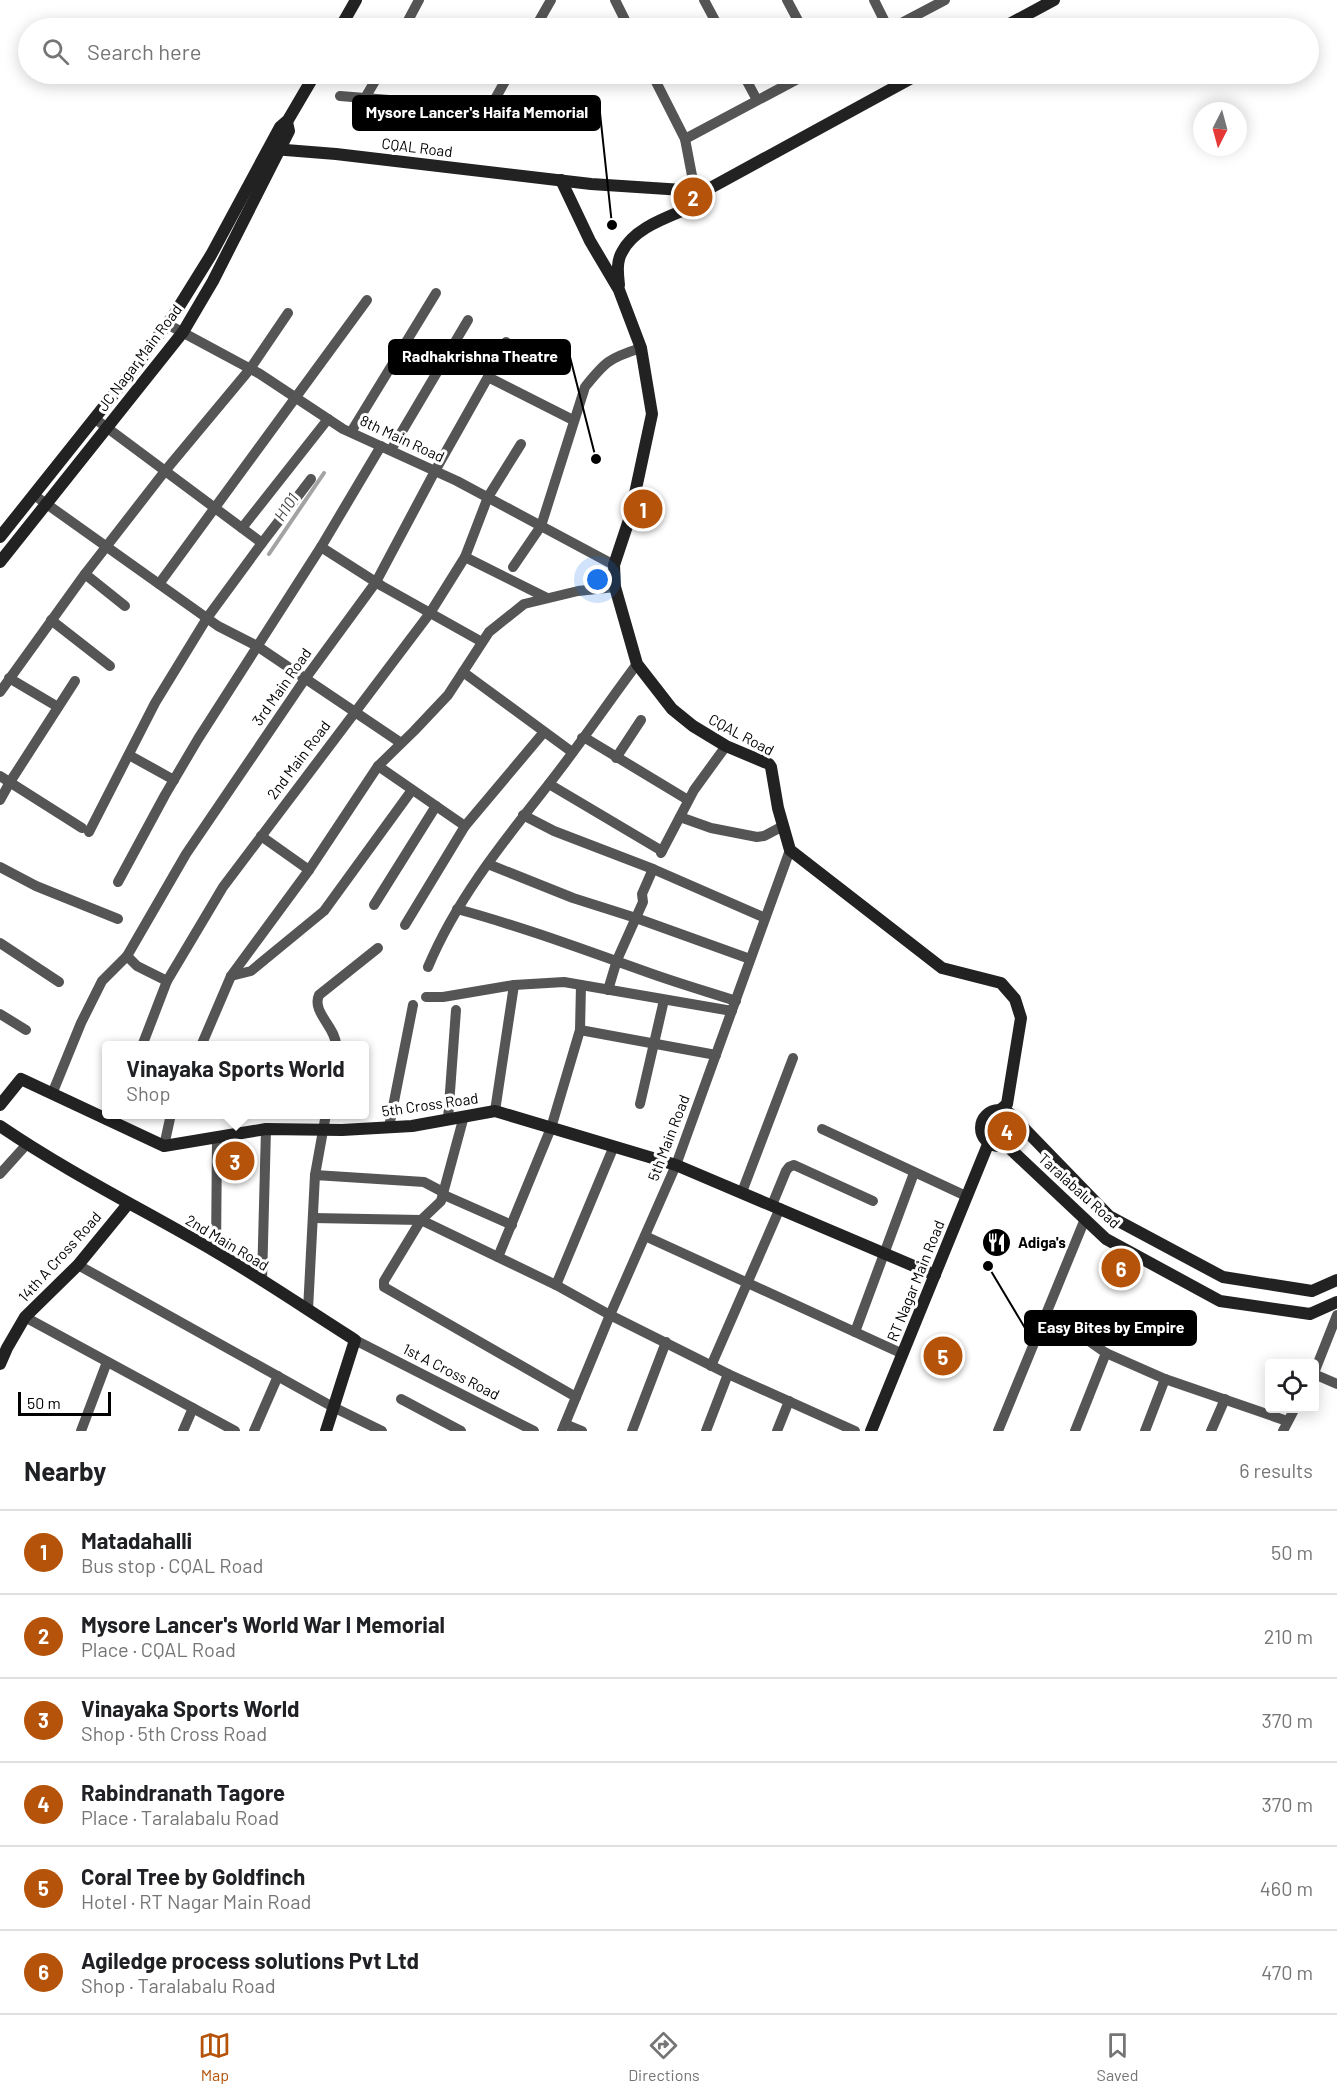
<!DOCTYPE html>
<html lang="en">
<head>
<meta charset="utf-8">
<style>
	body { margin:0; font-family:Barlow,sans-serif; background:#f6f6f6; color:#202124 }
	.controls { position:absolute; right:18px; bottom:18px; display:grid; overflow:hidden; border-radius:6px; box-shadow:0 3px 15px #0003 }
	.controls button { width:54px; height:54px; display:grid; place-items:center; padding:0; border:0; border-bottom:2px solid #e0e0e0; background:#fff; color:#202124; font:30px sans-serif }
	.compass { position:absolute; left:1193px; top:102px; width:54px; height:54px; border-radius:50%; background:#fff; box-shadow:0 3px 15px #0003; rotate:186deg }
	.scale { position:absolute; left:18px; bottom:15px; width:93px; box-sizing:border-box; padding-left:6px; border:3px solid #000; border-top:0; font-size:16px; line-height:21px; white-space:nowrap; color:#000; -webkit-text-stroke:4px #fff; paint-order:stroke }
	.you { position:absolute; left:598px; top:580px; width:21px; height:21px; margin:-15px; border:4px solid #fff; border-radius:50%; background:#1a73e8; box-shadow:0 0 0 9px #1a73e833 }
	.badge { display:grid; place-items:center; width:39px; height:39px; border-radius:50%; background:#b45309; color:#fff; font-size:20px; font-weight:700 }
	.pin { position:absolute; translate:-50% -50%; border:3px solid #fff; box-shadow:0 2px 6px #0006 }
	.popup { position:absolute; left:102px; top:1041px; width:267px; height:78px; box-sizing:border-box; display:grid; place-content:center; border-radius:6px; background:#fff; filter:drop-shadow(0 2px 4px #0005); font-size:20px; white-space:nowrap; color:#757577 }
	.popup b { font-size:22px; color:#202124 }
	.popup::after { content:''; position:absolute; left:50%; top:100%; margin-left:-12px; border:12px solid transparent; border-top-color:#fff }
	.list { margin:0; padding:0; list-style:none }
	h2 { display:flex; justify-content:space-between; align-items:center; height:78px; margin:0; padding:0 24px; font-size:26px }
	h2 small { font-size:20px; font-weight:400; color:#757577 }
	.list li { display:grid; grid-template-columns:39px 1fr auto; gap:18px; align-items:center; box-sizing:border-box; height:84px; padding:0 24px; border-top:2px solid #e0e0e0 }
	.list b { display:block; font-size:22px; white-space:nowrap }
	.list p { margin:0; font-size:20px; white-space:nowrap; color:#757577 }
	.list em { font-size:20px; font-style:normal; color:#757577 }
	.icon { flex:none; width:33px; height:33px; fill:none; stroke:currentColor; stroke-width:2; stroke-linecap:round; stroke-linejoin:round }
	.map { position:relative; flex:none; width:1337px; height:1431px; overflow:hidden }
	.search { position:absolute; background:#fff; box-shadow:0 3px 15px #0003; left:18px; right:18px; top:18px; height:66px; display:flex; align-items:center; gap:15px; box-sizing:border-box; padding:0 21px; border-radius:33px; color:#757577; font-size:22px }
	.sheet { height:582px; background:#fff }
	nav { display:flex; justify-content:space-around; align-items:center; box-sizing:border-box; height:84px; border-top:2px solid #e0e0e0; background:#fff; font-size:16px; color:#757577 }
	nav a { display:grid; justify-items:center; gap:3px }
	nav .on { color:#b45309 }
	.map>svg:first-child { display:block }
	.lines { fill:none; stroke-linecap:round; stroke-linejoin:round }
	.stream { stroke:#a3a3a3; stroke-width:4 }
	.street { stroke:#555; stroke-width:10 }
	.secondary { stroke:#222; stroke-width:12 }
	.labels { text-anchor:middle; stroke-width:6; stroke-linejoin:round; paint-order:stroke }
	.street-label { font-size:15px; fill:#000; stroke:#fff }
	.poi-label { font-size:15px; font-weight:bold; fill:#000; stroke:#fff; text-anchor:start }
	.water-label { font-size:16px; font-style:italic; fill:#444; stroke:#fff }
	.leader { fill:none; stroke:#000; stroke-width:2 }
	.callout-dot { fill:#000; stroke:#fff; stroke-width:2 }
	.callout { fill:#000; stroke:#000; stroke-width:2 }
	.callout-label { font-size:16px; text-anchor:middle; font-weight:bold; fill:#fff }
</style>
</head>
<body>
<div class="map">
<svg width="1337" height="1431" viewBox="0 0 1337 1431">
	<rect width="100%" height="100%" fill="#fff"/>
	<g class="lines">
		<!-- stream -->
		<polyline class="stream" points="269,554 324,473"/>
		<!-- street -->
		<g class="street">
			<polyline points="615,0 629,28"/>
			<polyline points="704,0 719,28"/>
			<polyline points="787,0 802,28"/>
			<polyline points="874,0 888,28"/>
			<polyline points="404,28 419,0"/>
			<polyline points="535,28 551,0"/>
			<polyline points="892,28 945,0"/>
			<polyline points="652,74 685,139 694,186"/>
			<polyline points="743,74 757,100"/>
			<polyline points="340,96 550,113"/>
			<polyline points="365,98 379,74"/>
			<polyline points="490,108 509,74"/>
			<polyline points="685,139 807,74"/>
			<polyline points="167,324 260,374 343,429 457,481 614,565"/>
			<polyline points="488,377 506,342"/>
			<polyline points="351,432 436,293"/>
			<polyline points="381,446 321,547 382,586 482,642"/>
			<polyline points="391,450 468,320"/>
			<polyline points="34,495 218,626 257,646 401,743"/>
			<polyline points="242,528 328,419"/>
			<polyline points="262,543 311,479"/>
			<polyline points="465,557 547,598"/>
			<path d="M513,567L541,526L585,387C605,362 609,358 641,348"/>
			<polyline points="85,574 125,606"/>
			<polyline points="159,584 367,300"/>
			<polyline points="51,620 110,666"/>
			<polyline points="463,672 572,752"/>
			<polyline points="9,678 58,707"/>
			<polyline points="0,692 85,574 165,471 250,369 288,313"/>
			<polyline points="582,738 587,739 688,800"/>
			<polyline points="129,755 174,780"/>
			<polyline points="616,758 641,720"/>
			<polyline points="378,766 465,826 544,732"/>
			<polyline points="0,776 82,828"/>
			<polyline points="549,784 662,851"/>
			<polyline points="0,800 10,782 75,681"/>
			<polyline points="523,815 554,831 653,869 765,918"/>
			<polyline points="680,817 711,828 757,837 764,836 783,826"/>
			<polyline points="89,832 155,703 207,618 262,543 94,418"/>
			<polyline points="261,836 309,870"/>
			<polyline points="661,853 694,790 726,746"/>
			<polyline points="488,864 573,898 636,918 750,959"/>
			<polyline points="0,867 36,886 118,919"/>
			<polyline points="118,882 165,795 198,739 321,547"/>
			<polyline points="374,905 436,806"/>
			<path d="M457,909C520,926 582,949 644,971C674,982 705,991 736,1001"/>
			<polyline points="405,925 465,826"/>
			<polyline points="0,943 59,982"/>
			<polyline points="127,956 137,966 167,981"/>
			<path d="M428,967C456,900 503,842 548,785C579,746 607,704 637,664"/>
			<polyline points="231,976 251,971 324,911 412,790"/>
			<polyline points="608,990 617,960 643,902 642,894 653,869"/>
			<polyline points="426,997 443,997 514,985 564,982 732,1011"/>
			<polyline points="0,1014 26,1030"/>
			<polyline points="580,1030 716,1055"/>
			<polyline points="142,1046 167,981 223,887 430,613 465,557 488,497 521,444"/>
			<polyline points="201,1046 231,976 309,870 378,766 414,731 448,695 489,632 524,604 578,591 615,587"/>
			<path d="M336,1046C337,1028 311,1012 319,995L378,948"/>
			<polyline points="52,1094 81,1023 102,981 127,956 186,854 305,679 376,582 435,471 488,377 573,420"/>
			<polyline points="640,1104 664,1000"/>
			<polyline points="495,1111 514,985"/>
			<polyline points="464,1116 441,1201 421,1220 384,1281 384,1287 576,1397"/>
			<polyline points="448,1119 456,1010"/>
			<polyline points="389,1127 413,1005"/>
			<polyline points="822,1129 966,1196"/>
			<polyline points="164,1146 171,1114"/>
			<polyline points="0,1174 27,1144"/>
			<polyline points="315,1175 326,1114"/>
			<polyline points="742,1192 793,1058"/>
			<polyline points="772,1205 786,1171 789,1167 794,1165 873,1201"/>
			<polyline points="313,1218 421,1220 556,1285 610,1315 728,1374 855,1431"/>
			<polyline points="645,1236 903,1354"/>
			<polyline points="216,1252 217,1138"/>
			<polyline points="498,1257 551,1128 580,1030 581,985"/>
			<polyline points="78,1265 333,1407 382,1431"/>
			<polyline points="262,1281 266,1129"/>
			<polyline points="556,1285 614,1146"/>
			<polyline points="308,1310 315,1175 424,1182 441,1191 444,1195 512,1225"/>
			<polyline points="1047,1312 1106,1353 1165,1379 1287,1421"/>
			<polyline points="25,1317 235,1431"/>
			<polyline points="855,1332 914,1173"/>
			<polyline points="355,1340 534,1431"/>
			<polyline points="711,1366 780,1208"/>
			<polyline points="1314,1373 1337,1315"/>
			<polyline points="1314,1374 1337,1384"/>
			<polyline points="401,1399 461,1431"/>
			<polyline points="565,1424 582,1431"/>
			<polyline points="81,1431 107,1362"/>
			<polyline points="183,1431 193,1408"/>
			<polyline points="254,1431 278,1376"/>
			<polyline points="562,1431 610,1315 676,1165 790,850"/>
			<polyline points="632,1431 666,1342"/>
			<polyline points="706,1431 728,1374"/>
			<polyline points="777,1431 789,1401"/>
			<polyline points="998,1431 1085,1219"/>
			<polyline points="1075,1431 1106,1353"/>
			<polyline points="1145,1431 1165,1379"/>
			<polyline points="1211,1431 1225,1399"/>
			<polyline points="1283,1431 1295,1408"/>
		</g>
		<!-- secondary -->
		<g class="secondary">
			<polyline points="340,28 356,0"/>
			<polyline points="1002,28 1054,0"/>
			<polyline points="273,149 336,154 591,184 683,190"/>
			<polyline points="561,180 590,241 619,290 641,348 652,414 630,517 614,565 615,587 637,664 672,709 693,726 726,746 769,764 771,767 778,808 790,850 942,968 1001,983 1015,999 1021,1018 1007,1104 1000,1110"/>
			<circle cx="692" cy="197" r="11"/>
			<polyline points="703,192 919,74"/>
			<path d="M619,285C618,275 616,262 622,252C634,228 666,218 689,208"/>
			<polyline points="0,537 133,370 175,313 211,255 280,127 288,120 315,74"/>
			<polyline points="0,562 183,332 213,281 289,131 287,122"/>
			<polyline points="0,1105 21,1079 164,1146 266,1129 342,1130 412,1126 495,1111 676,1165 935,1275"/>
			<circle cx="999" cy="1128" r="18"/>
			<polyline points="1013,1117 1109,1216 1223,1277 1312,1291 1337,1280"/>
			<path d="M0,1126C69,1173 144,1210 216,1252C264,1280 309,1311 355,1340L326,1431"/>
			<polyline points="1005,1144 1106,1239 1220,1301 1310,1314 1337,1302"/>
			<polyline points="0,1364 7,1348 25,1317 78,1265 128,1204"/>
			<polyline points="871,1431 989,1142"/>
		</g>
	</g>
	<!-- icons -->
	<defs>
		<symbol id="restaurant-disc" viewBox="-11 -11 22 22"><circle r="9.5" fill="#000" stroke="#fff"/><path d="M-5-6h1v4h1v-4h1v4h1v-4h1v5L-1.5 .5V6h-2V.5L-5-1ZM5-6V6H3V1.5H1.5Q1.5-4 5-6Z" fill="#fff"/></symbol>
	</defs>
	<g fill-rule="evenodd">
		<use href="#restaurant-disc" x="980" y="1226" width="33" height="33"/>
	</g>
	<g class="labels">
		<!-- street labels -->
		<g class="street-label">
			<text transform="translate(417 148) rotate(7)" y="5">CQAL Road</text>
			<text transform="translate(140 358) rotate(-53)" y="5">JC Nagar Main Road</text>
			<text transform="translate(402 439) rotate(25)" y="5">8th Main Road</text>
			<text transform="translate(282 687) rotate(-55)" y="5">3rd Main Road</text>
			<text transform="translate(741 735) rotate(28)" y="5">CQAL Road</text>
			<text transform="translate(299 760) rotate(-53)" y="5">2nd Main Road</text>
			<text transform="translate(430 1105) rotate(-8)" y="5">5th Cross Road</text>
			<text transform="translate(669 1138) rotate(-69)" y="5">5th Main Road</text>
			<text transform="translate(1079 1191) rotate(42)" y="5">Taralabalu Road</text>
			<text transform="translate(227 1243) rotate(31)" y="5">2nd Main Road</text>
			<text transform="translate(60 1257) rotate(-48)" y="5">14th A Cross Road</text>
			<text transform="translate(916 1281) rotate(-68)" y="5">RT Nagar Main Road</text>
			<text transform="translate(451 1372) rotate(27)" y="5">1st A Cross Road</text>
		</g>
		<!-- poi labels -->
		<g class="poi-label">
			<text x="1018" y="1248">Adiga's</text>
		</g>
		<!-- water labels -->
		<g class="water-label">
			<text transform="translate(286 507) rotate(-56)" y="6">H101</text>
		</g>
	</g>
	<!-- callouts -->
	<path class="leader" d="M612 225L600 113M596 459L570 357M988 1266L1025 1328"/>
	<g class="callout-dot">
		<circle cx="612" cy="225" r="6"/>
		<circle cx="596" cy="459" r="6"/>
		<circle cx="988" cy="1266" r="6"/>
	</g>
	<g class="callout">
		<rect x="353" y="96" width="247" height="34" rx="6"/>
		<rect x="389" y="340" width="181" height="34" rx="6"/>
		<rect x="1025" y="1311" width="171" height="34" rx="6"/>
	</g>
	<g class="callout-label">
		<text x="477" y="118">Mysore Lancer's Haifa Memorial</text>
		<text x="480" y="362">Radhakrishna Theatre</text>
		<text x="1111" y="1333">Easy Bites by Empire</text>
	</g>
</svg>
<div class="controls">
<button><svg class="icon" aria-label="locate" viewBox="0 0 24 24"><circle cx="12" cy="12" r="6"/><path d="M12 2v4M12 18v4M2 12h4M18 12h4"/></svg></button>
</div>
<svg class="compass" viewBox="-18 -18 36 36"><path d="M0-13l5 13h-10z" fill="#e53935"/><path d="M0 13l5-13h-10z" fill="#757577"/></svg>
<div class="scale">50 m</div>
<div class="you"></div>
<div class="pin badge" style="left:643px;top:509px">1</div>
<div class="pin badge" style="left:693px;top:197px">2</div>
<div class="pin badge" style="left:235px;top:1161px">3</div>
<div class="popup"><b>Vinayaka Sports World</b>Shop</div>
<div class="pin badge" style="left:1007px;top:1131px">4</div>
<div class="pin badge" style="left:943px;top:1356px">5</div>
<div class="pin badge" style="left:1121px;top:1268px">6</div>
<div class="search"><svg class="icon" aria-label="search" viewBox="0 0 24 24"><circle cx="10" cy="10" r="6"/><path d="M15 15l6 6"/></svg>Search here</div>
</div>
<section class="sheet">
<h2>Nearby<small>6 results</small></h2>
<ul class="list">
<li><span class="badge">1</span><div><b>Matadahalli</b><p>Bus stop · CQAL Road</p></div><em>50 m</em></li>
<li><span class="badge">2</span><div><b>Mysore Lancer's World War I Memorial</b><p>Place · CQAL Road</p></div><em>210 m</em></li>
<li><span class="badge">3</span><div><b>Vinayaka Sports World</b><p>Shop · 5th Cross Road</p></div><em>370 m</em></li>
<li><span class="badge">4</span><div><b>Rabindranath Tagore</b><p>Place · Taralabalu Road</p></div><em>370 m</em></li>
<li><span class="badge">5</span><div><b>Coral Tree by Goldfinch</b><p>Hotel · RT Nagar Main Road</p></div><em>460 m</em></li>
<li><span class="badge">6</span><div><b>Agiledge process solutions Pvt Ltd</b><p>Shop · Taralabalu Road</p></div><em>470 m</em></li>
</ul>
</section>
<nav>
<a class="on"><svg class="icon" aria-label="map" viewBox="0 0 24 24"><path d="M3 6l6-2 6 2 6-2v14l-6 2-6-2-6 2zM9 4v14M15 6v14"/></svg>Map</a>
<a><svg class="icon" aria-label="directions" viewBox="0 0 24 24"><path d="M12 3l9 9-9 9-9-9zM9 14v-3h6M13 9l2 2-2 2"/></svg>Directions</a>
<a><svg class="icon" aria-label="saved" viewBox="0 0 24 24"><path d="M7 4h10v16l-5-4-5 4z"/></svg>Saved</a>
</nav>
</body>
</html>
